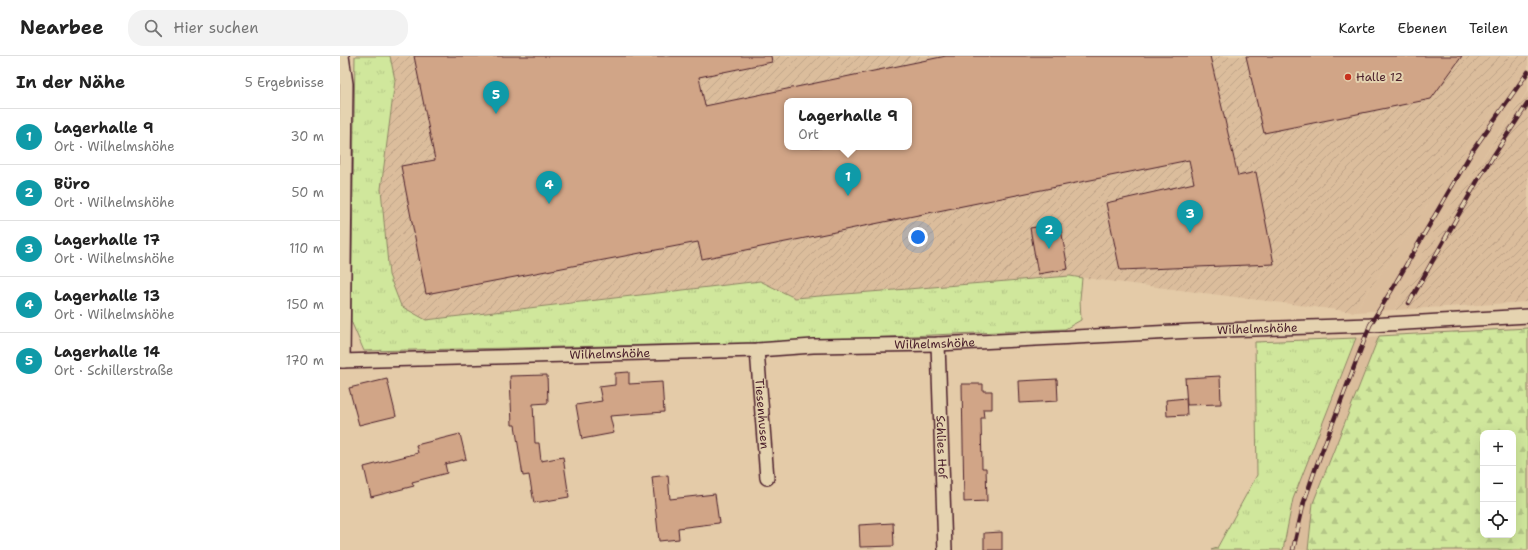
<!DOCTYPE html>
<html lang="de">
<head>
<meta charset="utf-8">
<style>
	body { margin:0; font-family:"Shantell Sans",sans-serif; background:#f2f2f2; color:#222 }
	.controls { position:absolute; right:12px; bottom:12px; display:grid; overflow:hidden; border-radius:8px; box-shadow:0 4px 16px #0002 }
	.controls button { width:36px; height:36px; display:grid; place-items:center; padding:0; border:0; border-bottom:1px solid #e0e0e0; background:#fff; color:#222; font:20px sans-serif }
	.you { position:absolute; left:578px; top:181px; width:14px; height:14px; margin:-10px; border:3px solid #fff; border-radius:50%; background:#1a73e8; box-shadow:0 0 0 6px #1a73e833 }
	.badge { display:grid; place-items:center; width:26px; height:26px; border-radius:50%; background:#c8321e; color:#fff; font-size:13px; font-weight:700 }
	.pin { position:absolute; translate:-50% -33px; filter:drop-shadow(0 1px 2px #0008) }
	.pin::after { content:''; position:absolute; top:21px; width:14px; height:12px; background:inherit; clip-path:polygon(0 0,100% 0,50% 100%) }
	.popup { position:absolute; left:444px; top:42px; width:128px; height:52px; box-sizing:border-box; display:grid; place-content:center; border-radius:8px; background:#fff; filter:drop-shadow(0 1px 3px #0005); font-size:13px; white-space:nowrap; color:#767676 }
	.popup b { font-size:15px; color:#222 }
	.popup::after { content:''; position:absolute; left:50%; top:100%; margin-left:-8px; border:8px solid transparent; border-top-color:#fff }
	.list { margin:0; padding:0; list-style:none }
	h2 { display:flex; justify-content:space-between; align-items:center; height:52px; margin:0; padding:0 16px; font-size:17px }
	h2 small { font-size:13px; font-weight:400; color:#767676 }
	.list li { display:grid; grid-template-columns:26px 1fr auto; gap:12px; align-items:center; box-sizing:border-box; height:56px; padding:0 16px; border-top:1px solid #e0e0e0 }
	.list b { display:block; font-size:15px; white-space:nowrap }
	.list p { margin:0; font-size:13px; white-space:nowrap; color:#767676 }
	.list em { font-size:13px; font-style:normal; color:#767676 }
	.icon { flex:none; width:22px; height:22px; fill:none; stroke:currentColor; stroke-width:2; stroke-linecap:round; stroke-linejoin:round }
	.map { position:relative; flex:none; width:1188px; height:494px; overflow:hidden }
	header { display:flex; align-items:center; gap:24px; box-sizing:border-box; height:56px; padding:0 20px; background:#fff; border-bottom:1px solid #e0e0e0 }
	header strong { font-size:19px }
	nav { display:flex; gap:22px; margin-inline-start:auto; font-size:14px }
	.search { width:280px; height:36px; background:#f2f2f2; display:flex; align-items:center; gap:10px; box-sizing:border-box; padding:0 14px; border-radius:16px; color:#767676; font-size:15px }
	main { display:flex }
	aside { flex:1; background:#fff }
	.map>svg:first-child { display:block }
	.built { fill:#dbbd9c }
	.industrial { fill:url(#industrial-furrows); fill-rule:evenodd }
	.grass { fill:url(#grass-tufts); stroke:#8d8364 }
	.forest { fill:url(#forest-firs); stroke:#8d8364; fill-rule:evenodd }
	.building { fill:#d1a587; stroke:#4a1f2b; fill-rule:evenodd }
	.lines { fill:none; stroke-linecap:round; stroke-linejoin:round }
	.minor-casing { stroke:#4a1f2b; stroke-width:16 }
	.minor { stroke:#e5d3b0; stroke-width:13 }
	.rail-casing { stroke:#4a1f2b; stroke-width:4.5 }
	.rail { stroke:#e5d3b0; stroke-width:3; stroke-dasharray:9; stroke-linecap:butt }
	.poi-dot { fill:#c8321e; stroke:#e5d3b0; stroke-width:1.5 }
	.labels { text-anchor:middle; stroke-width:4; stroke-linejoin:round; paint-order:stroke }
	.poi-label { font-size:12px; fill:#4a1f2b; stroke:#e5d3b0; text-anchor:start }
	.street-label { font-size:12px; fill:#4a1f2b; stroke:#e5d3b0 }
</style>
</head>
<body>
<header>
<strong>Nearbee</strong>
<div class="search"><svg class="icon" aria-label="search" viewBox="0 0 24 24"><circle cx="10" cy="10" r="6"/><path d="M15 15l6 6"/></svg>Hier suchen</div>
<nav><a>Karte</a><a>Ebenen</a><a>Teilen</a></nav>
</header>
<main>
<aside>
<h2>In der Nähe<small>5 Ergebnisse</small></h2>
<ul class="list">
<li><span class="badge" style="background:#0f9aa8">1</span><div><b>Lagerhalle 9</b><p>Ort · Wilhelmshöhe</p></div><em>30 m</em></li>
<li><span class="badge" style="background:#0f9aa8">2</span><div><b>Büro</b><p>Ort · Wilhelmshöhe</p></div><em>50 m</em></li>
<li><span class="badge" style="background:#0f9aa8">3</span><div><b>Lagerhalle 17</b><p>Ort · Wilhelmshöhe</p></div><em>110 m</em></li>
<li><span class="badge" style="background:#0f9aa8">4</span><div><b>Lagerhalle 13</b><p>Ort · Wilhelmshöhe</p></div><em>150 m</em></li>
<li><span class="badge" style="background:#0f9aa8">5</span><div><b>Lagerhalle 14</b><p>Ort · Schillerstraße</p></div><em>170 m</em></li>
</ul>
</aside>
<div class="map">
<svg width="1188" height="494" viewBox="0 0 1188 494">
	<defs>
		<pattern id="industrial-furrows" width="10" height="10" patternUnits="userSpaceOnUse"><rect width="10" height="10" fill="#dbbd9c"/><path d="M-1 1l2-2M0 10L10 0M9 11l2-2" fill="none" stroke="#bda287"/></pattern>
		<pattern id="grass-tufts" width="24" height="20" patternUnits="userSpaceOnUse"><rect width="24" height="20" fill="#d0e79c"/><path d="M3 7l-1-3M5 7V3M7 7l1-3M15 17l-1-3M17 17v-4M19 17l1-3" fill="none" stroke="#b4c687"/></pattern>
		<pattern id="forest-firs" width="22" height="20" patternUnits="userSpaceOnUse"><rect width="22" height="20" fill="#d0e79c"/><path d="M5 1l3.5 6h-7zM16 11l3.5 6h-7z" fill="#b4c687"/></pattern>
	</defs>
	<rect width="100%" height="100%" fill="#e4cba8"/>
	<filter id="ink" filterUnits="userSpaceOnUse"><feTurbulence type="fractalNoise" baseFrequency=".025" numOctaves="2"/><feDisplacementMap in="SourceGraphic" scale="8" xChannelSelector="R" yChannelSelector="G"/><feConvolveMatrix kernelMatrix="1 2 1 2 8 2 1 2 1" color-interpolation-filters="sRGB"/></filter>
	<g filter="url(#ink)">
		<!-- built -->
		<g class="built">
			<polygon points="1188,3 1188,34 1095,173 1054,254 1014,256"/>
			<polygon points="1039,280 973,447 968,494 943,494 953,443 1016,282"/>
		</g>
		<!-- industrial -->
		<g class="industrial">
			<path d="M50,0H1188V3L1014,256L730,220L455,242L420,225L86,264L61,250L49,219L41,133L55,24ZM447,45H569V91H447Z"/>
			<polygon points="1188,35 1188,246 1054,254 1095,173"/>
		</g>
		<!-- grass -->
		<g class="grass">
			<polygon points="15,0 50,0 55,24 41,133 49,219 61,250 86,264 420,225 455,242 730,220 742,222 740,243 741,264 725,273 414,287 24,295 11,265"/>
			<polygon points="1016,282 953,443 943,494 871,494 877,492 917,419 915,286"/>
		</g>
		<!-- forest -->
		<path class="forest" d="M1188,272V494H968L973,447L1039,280ZM1143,377H1173V479H1143Z"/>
		<!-- building -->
		<g class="building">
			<path d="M74,0H431L432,6L359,21L365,50L606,0H870L898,120L916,116L934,208L780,214L766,147L854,127L849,104L362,203L358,186L86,238L61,110L95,104ZM447,45H569V91H447Z"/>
			<polygon points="906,0 1122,0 1091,43 924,77"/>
			<polygon points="720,167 728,213 698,218 690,172"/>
			<polygon points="289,316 289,328 322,326 324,356 270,360 274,377 242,383 236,349 262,345 259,331 275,329 275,317"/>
			<polygon points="207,319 208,347 193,348 195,387 199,387 201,405 223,401 229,441 194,447 189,419 183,420 175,369 172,369 170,320"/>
			<polygon points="880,320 881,348 847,349 845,322"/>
			<polygon points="47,323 56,360 19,369 9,332"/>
			<polygon points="717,323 718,345 680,347 679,325"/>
			<polygon points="622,328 643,328 643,335 652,335 652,353 643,353 644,362 641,362 642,412 646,412 647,445 624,446"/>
			<polygon points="846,342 847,359 827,360 826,344"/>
			<polygon points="120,378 126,403 105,408 107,417 72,426 74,430 31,441 24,411 78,397 76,389"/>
			<polygon points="328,419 330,443 375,438 379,467 338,472 339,483 319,485 312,421"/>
			<polygon points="553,467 554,490 520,491 519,469"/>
			<polygon points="662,476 662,494 644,494 644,477"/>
		</g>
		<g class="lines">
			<defs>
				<g id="minor">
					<polyline points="2,0 6,28 3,305"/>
					<path id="s1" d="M598,288L605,494"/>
					<path id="s2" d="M417,294L427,422"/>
					<path id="s3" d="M0,305L417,294L473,290L598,288L853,275L1030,269L1188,260"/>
				</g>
			</defs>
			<!-- minor casing -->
			<use href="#minor" class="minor-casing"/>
			<!-- minor -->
			<use href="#minor" class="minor"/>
			<defs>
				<g id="rail">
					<polyline points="1069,247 1139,122 1188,47"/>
					<polyline points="953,494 964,446 976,411 1030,269 1051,235 1133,94 1188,16"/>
				</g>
			</defs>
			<!-- rail casing -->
			<use href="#rail" class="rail-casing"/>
			<!-- rail -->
			<use href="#rail" class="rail"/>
		</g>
	</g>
	<!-- markers -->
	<circle class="poi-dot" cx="1008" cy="21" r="4"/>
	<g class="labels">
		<!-- poi labels -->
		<g class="poi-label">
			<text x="1016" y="25">Halle 12</text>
		</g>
		<!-- street labels -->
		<g class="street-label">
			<text dy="4" stroke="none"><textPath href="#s3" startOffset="918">Wilhelmshöhe</textPath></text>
			<text dy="4" stroke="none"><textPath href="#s3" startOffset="595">Wilhelmshöhe</textPath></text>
			<text dy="4" stroke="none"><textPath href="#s3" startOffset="270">Wilhelmshöhe</textPath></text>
			<text dy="4" stroke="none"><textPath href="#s2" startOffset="64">Tiesenhusen</textPath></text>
			<text dy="4" stroke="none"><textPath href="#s1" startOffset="103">Schlies Hof</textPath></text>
		</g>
	</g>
</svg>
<div class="controls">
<button>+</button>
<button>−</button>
<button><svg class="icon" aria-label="locate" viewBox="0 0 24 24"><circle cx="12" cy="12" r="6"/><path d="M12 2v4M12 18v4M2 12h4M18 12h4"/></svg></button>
</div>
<div class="you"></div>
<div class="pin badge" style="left:508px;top:140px;background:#0f9aa8">1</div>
<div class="popup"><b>Lagerhalle 9</b>Ort</div>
<div class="pin badge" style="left:709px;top:193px;background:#0f9aa8">2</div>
<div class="pin badge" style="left:850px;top:177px;background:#0f9aa8">3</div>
<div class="pin badge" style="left:209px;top:148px;background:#0f9aa8">4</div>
<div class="pin badge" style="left:156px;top:58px;background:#0f9aa8">5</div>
</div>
</main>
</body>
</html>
